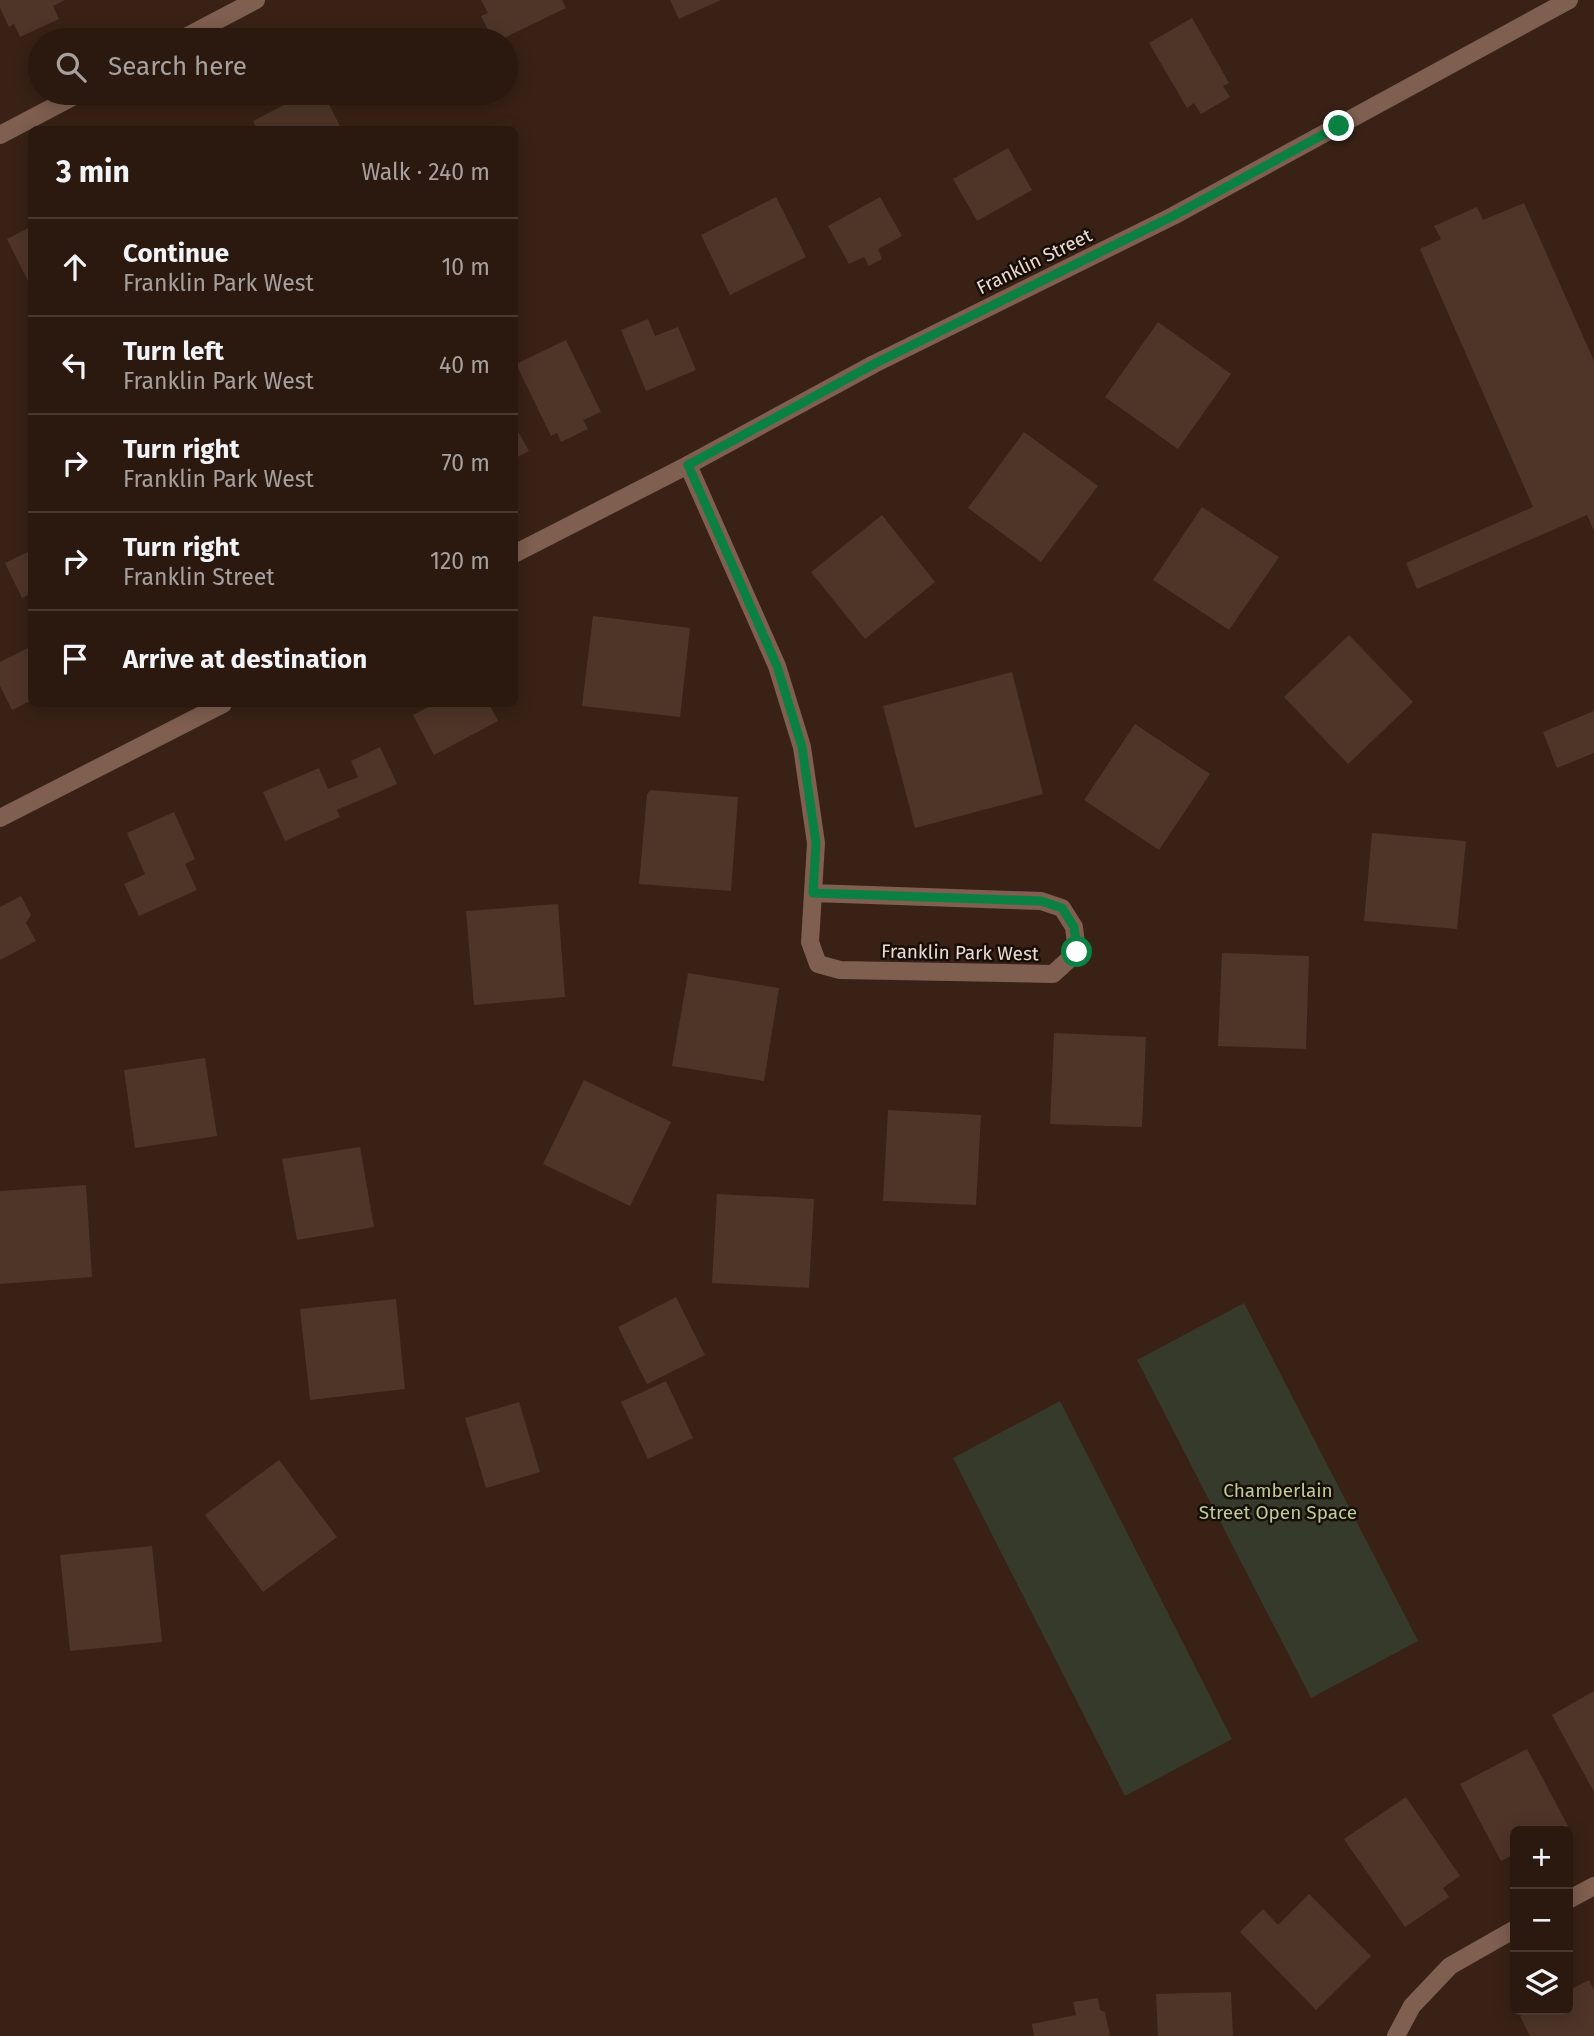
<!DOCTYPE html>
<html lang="en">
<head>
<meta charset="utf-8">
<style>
	body { margin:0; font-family:"Fira Sans",sans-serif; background:#37261e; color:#f1f3f6 }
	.controls { position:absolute; right:21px; bottom:21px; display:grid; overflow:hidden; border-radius:10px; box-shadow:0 4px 18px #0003 }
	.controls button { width:63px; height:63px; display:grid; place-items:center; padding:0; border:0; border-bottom:2px solid #473830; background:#2b1910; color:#f1f3f6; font:35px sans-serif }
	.stop { position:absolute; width:21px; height:21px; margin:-16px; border:5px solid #0b8043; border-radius:50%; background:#fff }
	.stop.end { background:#0b8043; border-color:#fff; box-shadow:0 2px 7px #0008 }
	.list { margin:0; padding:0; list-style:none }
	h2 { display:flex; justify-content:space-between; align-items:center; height:91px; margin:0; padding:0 28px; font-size:30px }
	h2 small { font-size:23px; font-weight:400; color:#a6a09f }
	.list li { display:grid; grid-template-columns:46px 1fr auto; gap:21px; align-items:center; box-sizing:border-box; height:98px; padding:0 28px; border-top:2px solid #473830 }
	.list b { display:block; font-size:26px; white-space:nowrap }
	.list p { margin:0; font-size:23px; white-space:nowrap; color:#a6a09f }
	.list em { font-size:23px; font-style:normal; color:#a6a09f }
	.icon { flex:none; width:38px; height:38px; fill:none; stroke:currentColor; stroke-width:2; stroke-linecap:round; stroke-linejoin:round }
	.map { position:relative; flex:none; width:1594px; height:2036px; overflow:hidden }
	.search { position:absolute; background:#2b1910; box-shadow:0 4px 18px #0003; left:28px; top:28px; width:490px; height:77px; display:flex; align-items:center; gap:18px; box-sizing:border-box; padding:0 24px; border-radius:38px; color:#a6a09f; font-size:26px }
	.panel { position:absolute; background:#2b1910; box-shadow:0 4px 18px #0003; left:28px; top:126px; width:490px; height:581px; border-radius:10px }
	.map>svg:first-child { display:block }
	.green { fill:#353a2a }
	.building { fill:#4f3528 }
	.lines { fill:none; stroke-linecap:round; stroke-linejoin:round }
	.minor { stroke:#7e5f50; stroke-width:18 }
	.route { stroke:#0b8043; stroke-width:9 }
	.labels { text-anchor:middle; stroke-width:5; stroke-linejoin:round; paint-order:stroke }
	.street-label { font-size:19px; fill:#ebdad2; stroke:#180e08 }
	.park-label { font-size:19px; fill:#bacc97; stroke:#180e08 }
</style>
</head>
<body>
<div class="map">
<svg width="1594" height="2036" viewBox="0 0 1594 2036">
	<rect width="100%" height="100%" fill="#392115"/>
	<!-- green -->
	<g class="green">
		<polygon points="1244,1303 1418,1641 1311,1698 1137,1360"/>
		<polygon points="1060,1401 1232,1739 1125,1796 953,1458"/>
	</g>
	<!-- building -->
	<g class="building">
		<polygon points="0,0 65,0 53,6 59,19 20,37 14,24 9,27 0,8"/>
		<polygon points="481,0 562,0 566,8 500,40 493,40 481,16 488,13"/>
		<polygon points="670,0 721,0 679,19"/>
		<polygon points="1192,18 1229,83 1223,86 1230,97 1201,114 1194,103 1187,108 1149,43"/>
		<polygon points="423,30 427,40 402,40"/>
		<polygon points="307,93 323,93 342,130 258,130 253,121"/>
		<polygon points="371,93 403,93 377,105"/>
		<polygon points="422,93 451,93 427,104"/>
		<polygon points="1008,148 1032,190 977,221 953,179"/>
		<polygon points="776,197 806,257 730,295 701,235"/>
		<polygon points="880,197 902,236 878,249 882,259 869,266 864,257 849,264 828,226"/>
		<polygon points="1524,203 1594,361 1594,531 1587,515 1417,589 1406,563 1533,507 1420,249 1441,239 1434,226 1477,207 1483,220"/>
		<polygon points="32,226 32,281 29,283 7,239"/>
		<polygon points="648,319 655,336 678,327 696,370 646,391 621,330"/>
		<polygon points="1158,322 1231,374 1178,449 1105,397"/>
		<polygon points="566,340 601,412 583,420 588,429 561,442 557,433 551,436 516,364"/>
		<polygon points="514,424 529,451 514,459"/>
		<polygon points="1024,432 1098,486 1041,562 968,508"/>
		<polygon points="1202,507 1279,557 1229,630 1153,580"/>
		<polygon points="882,515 935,582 865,639 811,572"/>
		<polygon points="32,550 32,593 22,598 5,563"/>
		<polygon points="593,616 690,628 680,717 582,706"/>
		<polygon points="1349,635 1413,702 1348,764 1284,697"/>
		<polygon points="32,646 32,700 12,710 0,686 0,662"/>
		<polygon points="1012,672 1043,794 915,828 883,706"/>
		<polygon points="434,704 489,704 498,721 434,755 413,715"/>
		<polygon points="1594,711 1594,753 1557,768 1543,732"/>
		<polygon points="1135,724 1210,774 1159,850 1084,800"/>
		<polygon points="380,747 397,784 337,810 340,817 285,841 263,792 319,768 328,789 358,777 351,761"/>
		<polygon points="651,790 738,797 731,891 639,884 647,794"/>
		<polygon points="174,812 195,859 185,864 197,890 139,916 124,884 145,874 127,833"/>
		<polygon points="1372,833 1466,841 1457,929 1364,921"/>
		<polygon points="21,896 31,915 26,923 36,941 0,960 0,907"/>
		<polygon points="558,904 565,997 474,1005 466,911"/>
		<polygon points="1222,953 1309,956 1306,1049 1218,1046"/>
		<polygon points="688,973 779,988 764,1081 672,1066"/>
		<polygon points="1054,1033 1146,1037 1142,1127 1050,1124"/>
		<polygon points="205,1058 217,1136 135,1148 124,1070"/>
		<polygon points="584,1080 671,1122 630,1206 543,1164"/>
		<polygon points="888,1110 981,1115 976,1205 883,1201"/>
		<polygon points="360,1147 374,1227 297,1240 282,1159"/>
		<polygon points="86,1185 92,1277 0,1284 0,1191"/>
		<polygon points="717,1194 814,1199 809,1288 712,1283"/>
		<polygon points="676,1297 705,1355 647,1384 618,1327"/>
		<polygon points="396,1299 405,1389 310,1400 300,1309"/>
		<polygon points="666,1381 693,1438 648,1459 621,1402"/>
		<polygon points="519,1402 540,1472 486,1488 465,1418"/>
		<polygon points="279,1460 337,1537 263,1592 205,1515"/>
		<polygon points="152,1546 162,1642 70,1651 60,1555"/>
		<polygon points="1594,1691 1594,1792 1552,1715"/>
		<polygon points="1527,1749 1568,1826 1558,1831 1515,1831 1515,1854 1501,1861 1460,1784"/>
		<polygon points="1406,1797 1460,1876 1443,1888 1449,1897 1405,1927 1344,1839"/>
		<polygon points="1309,1894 1371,1956 1316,2010 1240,1932 1263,1909 1278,1925"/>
		<polygon points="1589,1980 1594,1990 1594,2036 1530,2036 1520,2016 1532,2010 1568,2010 1568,1991"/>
		<polygon points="1231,1992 1233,2036 1158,2036 1156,1994"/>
		<polygon points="1098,1998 1100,2010 1105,2012 1110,2036 1034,2036 1032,2024 1076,2015 1073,2002"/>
	</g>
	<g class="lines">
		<!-- minor -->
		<g class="minor">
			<polyline points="180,40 256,0"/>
			<polyline points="0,135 80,93"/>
			<polyline points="688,465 777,666 802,747 816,843 810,942 818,964 840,970 1053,974 1077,952 1074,927 1062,908 1041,901 813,893"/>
			<polyline points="514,554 688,465 874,364 1173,216 1569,0"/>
			<polyline points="0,818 223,704"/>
			<polyline points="1568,1900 1594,1886"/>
			<polyline points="1396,2036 1412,2006 1450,1966 1515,1929"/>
		</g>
	</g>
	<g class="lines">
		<!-- route -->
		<polyline class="route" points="1077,952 1074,927 1062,908 1041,901 813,893 816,843 802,747 777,666 688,465 874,364 1173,216 1339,126"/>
	</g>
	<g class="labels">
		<!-- street labels -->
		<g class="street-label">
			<text transform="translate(1034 261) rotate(-26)" y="7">Franklin Street</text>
			<text transform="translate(960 952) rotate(1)" y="7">Franklin Park West</text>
		</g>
		<!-- park labels -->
		<g class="park-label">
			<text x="1278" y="1497">Chamberlain<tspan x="1278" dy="22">Street Open Space</tspan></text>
		</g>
	</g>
</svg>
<div class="controls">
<button>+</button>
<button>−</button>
<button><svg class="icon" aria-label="layers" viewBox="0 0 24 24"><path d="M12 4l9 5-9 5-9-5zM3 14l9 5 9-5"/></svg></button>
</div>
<div class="stop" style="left:1077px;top:952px"></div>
<div class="stop end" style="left:1339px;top:126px"></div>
<div class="search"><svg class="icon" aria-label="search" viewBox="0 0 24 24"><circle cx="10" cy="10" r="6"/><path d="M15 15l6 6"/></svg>Search here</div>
<section class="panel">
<h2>3 min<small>Walk · 240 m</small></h2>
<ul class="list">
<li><svg class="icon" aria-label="ahead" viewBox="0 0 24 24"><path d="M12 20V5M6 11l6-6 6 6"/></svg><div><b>Continue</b><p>Franklin Park West</p></div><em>10 m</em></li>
<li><svg class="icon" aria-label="left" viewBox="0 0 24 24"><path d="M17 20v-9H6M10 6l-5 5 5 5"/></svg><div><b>Turn left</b><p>Franklin Park West</p></div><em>40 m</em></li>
<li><svg class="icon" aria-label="right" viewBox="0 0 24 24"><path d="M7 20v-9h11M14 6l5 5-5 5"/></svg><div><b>Turn right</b><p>Franklin Park West</p></div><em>70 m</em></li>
<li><svg class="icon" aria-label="right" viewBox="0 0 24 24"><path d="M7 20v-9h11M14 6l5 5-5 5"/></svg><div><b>Turn right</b><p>Franklin Street</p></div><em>120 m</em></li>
<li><svg class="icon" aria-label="arrive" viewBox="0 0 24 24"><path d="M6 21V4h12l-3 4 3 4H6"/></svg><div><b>Arrive at destination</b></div></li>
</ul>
</section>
</div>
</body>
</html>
